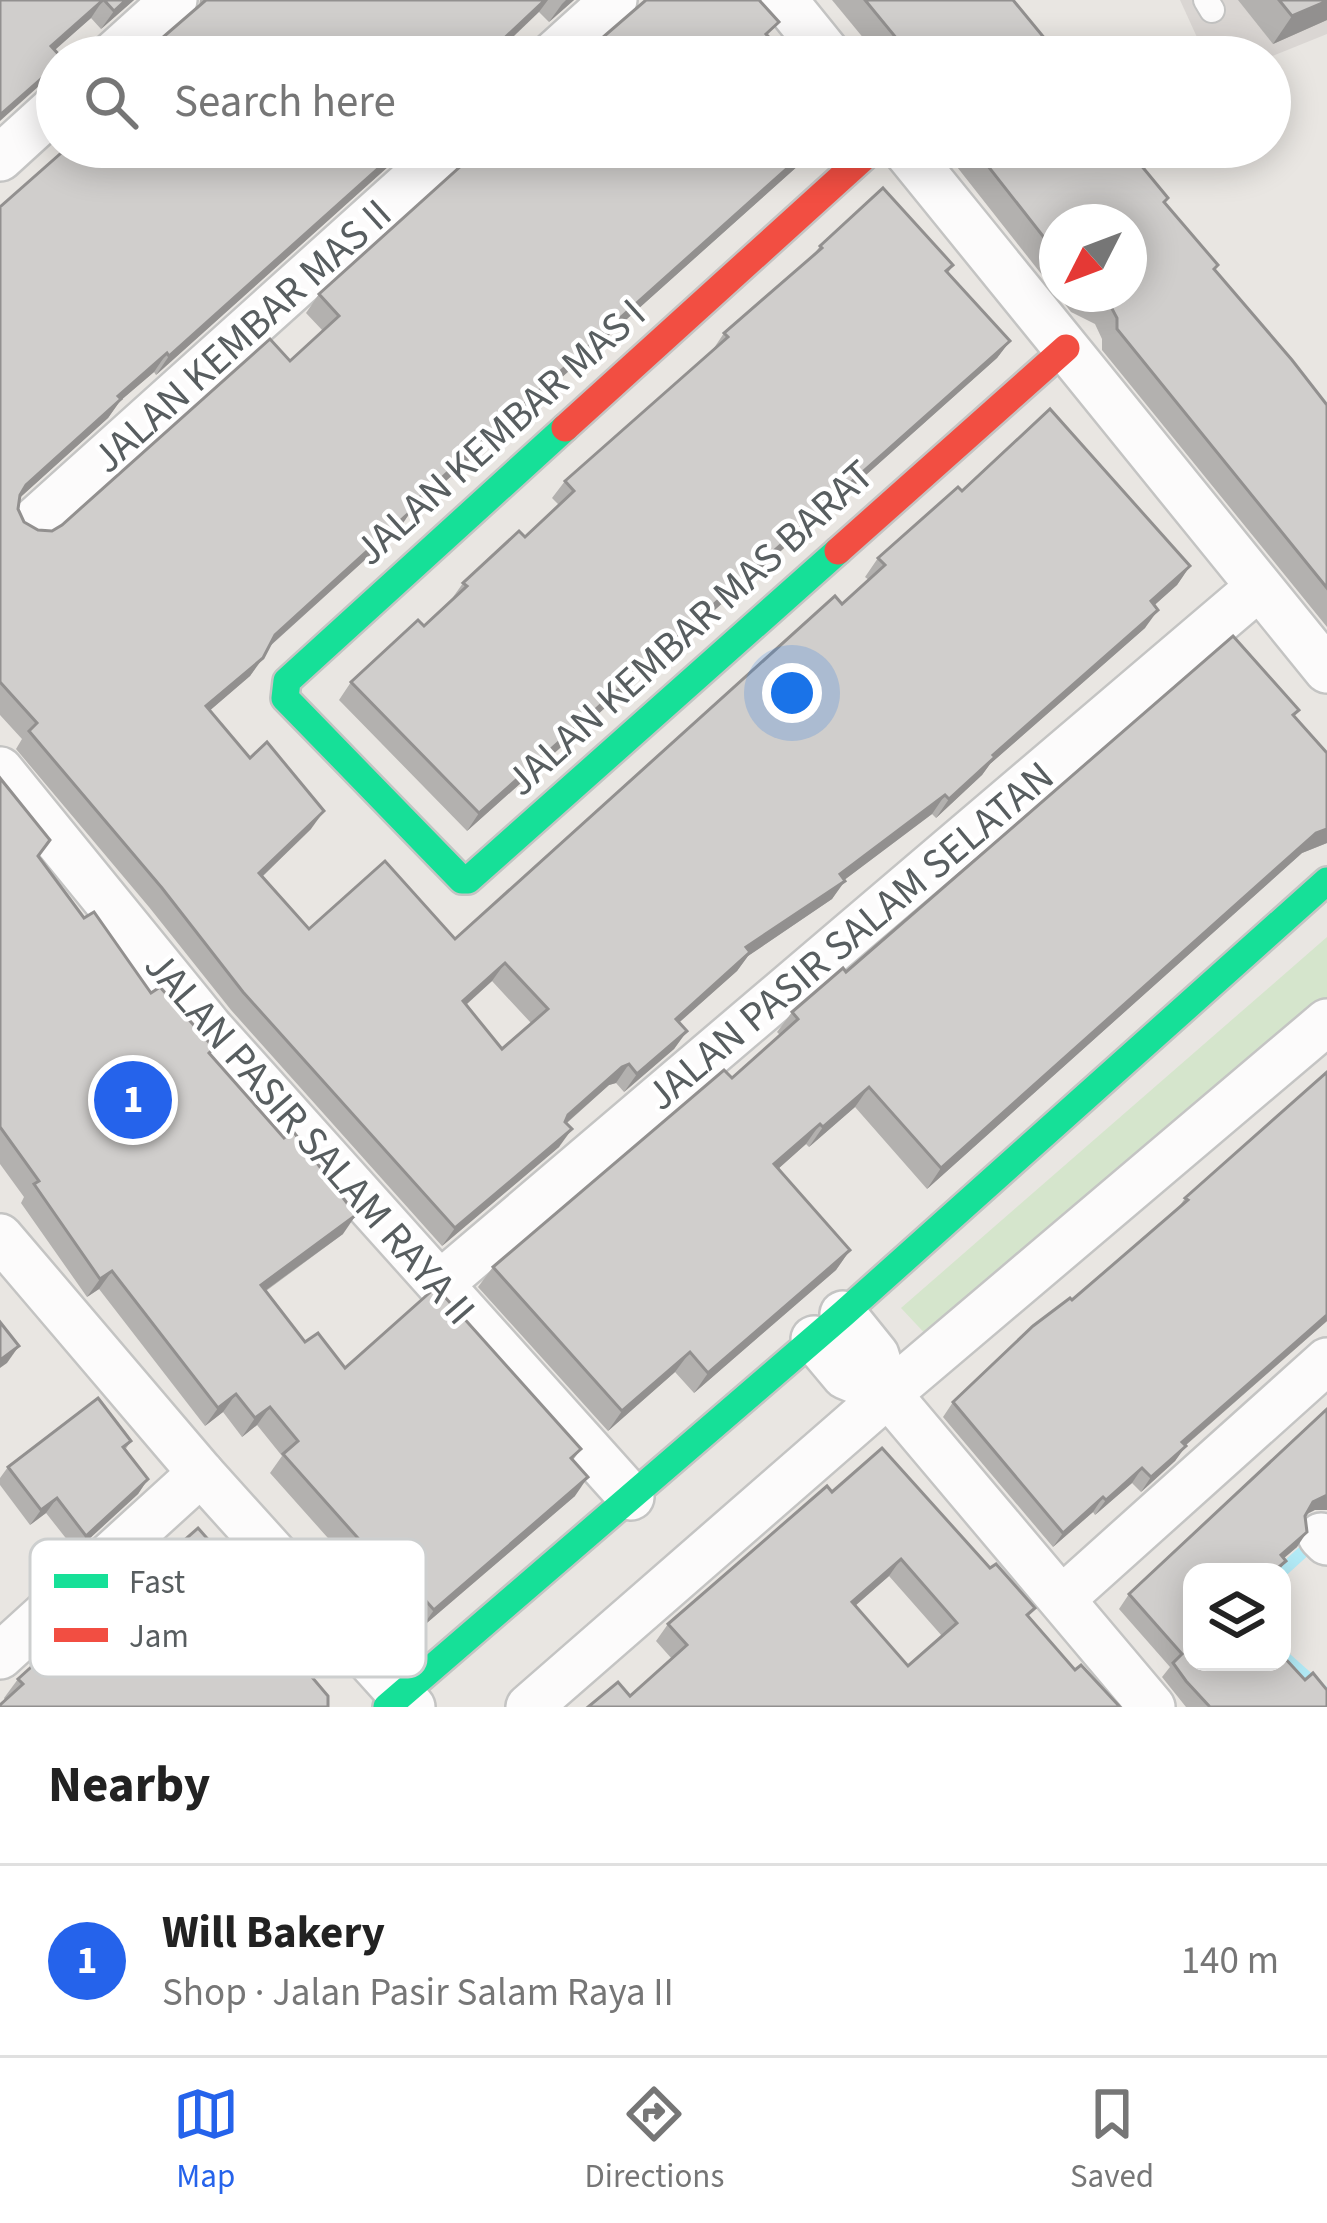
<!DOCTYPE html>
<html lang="en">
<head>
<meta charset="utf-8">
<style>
	body { margin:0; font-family:"Source Sans 3",sans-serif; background:#f2f2f2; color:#222 }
	.controls { position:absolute; right:36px; bottom:36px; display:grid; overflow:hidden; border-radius:24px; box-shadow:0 6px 30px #0003 }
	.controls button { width:108px; height:108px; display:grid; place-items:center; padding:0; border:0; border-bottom:3px solid #e0e0e0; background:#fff; color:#222; font:60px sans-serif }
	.compass { position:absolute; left:1039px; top:204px; width:108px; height:108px; border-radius:50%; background:#fff; box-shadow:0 6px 30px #0003; rotate:228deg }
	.you { position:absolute; left:792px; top:693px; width:42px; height:42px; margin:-30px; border:9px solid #fff; border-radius:50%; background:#1a73e8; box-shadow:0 0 0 18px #1a73e833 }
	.badge { display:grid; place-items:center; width:78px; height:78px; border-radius:50%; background:#2563eb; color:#fff; font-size:39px; font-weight:700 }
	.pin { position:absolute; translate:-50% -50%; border:6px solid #fff; box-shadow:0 3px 12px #0006 }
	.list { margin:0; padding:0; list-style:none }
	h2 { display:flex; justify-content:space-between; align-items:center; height:156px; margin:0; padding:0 48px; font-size:51px }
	h2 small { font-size:39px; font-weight:400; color:#767676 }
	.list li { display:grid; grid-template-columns:78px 1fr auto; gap:36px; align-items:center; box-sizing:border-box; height:192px; padding:0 48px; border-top:3px solid #e0e0e0 }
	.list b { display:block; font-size:45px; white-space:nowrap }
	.list p { margin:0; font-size:39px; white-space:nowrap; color:#767676 }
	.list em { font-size:39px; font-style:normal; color:#767676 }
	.icon { flex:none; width:66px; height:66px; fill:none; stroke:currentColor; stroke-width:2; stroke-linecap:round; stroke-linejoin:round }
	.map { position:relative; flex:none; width:1327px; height:1707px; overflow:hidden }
	.search { position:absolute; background:#fff; box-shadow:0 6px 30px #0003; left:36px; right:36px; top:36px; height:132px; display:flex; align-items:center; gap:30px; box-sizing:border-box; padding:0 42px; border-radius:66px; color:#767676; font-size:45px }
	.sheet { height:348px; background:#fff }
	nav { display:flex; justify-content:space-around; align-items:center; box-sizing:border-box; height:168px; border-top:3px solid #e0e0e0; background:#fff; font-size:33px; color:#767676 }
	nav a { display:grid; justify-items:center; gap:6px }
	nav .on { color:#2563eb }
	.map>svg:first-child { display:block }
	.industrial { fill:#dad6d3 }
	.green { fill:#d5e5cc }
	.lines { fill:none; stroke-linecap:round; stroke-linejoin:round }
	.stream { stroke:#b2eaf6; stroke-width:12 }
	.lane-casing { stroke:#c4c4c3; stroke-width:28 }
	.street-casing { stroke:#c4c4c3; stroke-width:50 }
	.fast-casing { stroke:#c4c4c3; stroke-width:32 }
	.jam-casing { stroke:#c4c4c3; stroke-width:32 }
	.lane { stroke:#fcfbfb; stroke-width:24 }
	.street { stroke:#fcfbfb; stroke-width:45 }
	.fast { stroke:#16e098; stroke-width:27 }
	.jam { stroke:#f24e42; stroke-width:27 }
	.wall { fill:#b3b1af; fill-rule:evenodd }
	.shaded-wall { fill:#92908f }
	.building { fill:#d0cecc; stroke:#92908f; stroke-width:3; fill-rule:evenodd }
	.labels { text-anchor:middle; stroke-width:9; stroke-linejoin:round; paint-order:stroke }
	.street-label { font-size:42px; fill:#585e60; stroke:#fff }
	.key { fill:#fff; stroke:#cdcfcf; stroke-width:3 }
	.key-label { font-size:33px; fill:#585e60 }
</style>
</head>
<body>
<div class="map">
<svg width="1327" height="1707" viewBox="0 0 1327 1707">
	<rect width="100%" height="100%" fill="#e9e6e2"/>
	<!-- industrial -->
	<polygon class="industrial" points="1180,0 1327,0 1327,34 1270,57 1206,57"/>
	<!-- green -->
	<polygon class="green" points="1327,937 1327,997 931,1340 901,1308"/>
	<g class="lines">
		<!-- stream -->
		<g class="stream">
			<polyline points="1281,1572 1316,1540"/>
			<polyline points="1282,1655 1327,1695"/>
		</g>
		<defs>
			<polyline id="lane" points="1206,0 1212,10"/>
			<g id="street">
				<polyline points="784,0 830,57"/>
				<polyline points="111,57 174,0"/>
				<polyline points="551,57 614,0"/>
				<polyline points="903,147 1327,670"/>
				<polyline points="0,158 57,106"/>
				<polyline points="32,523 450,147"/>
				<polyline points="0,770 210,1028 631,1497"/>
				<polyline points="0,1237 201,1473 412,1707"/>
				<polyline points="440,1284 1259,587"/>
				<polyline points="843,1314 876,1355 888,1394 1152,1707"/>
				<polyline points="814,1339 845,1376 888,1394"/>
				<polyline points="1321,1536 1327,1542"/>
				<polyline points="1063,1598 1327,1361"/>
				<polyline points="0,1656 201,1473"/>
				<polyline points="529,1707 888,1394 1327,1022"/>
			</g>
			<g id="fast">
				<polyline points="565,428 287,681 285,698 462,880 468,880 838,551"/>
				<polyline points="387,1707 843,1314 1327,881"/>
			</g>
			<g id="jam">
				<polyline points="565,428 875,147"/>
				<polyline points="838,551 1066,348"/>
			</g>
		</defs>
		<!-- lane casing -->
		<use href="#lane" class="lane-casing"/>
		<!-- street casing -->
		<use href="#street" class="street-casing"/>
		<!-- fast casing -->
		<use href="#fast" class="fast-casing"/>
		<!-- jam casing -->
		<use href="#jam" class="jam-casing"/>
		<!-- lane -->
		<use href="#lane" class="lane"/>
		<!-- street -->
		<use href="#street" class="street"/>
		<!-- fast -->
		<use href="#fast" class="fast"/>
		<!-- jam -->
		<use href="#jam" class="jam"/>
	</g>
	<!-- wall -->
	<g class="wall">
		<polygon points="0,0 134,0 101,29 91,18 54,50 51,80 39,86"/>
		<polygon points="200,0 574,0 549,22 539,12 199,6"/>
		<polygon points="832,0 1013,0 1060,57 879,57"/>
		<polygon points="1238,0 1327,0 1327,20 1273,44"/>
		<path d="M410,147L156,375L154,372L120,401L108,418L19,498L18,509L24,522L38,530L52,531L62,525L290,361L323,331L306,313L319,294L475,154L476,147H819L409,514L399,529L268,648L250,676L209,711L311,829L262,877L309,929L455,939L842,604L869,580L865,577L878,558L962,491L1190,566L1177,585L1154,605L1145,628L990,764L982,775L936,818L932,814L844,880L832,899L748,956L737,971L679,1022L687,1031L674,1049L624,1092L616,1083L609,1085L567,1123L559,1147L442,1246L231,1010L149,907L16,749L22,739L0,715V207ZM492,981L531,1023L502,1049L466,1005Z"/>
		<polygon points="947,147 1126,147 1168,198 1165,203 1215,270 1327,405 1327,627 1102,350 1102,339 1095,324 1071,312 1057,294 1129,294 1057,222 1057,294 950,158 953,154"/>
		<polygon points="820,246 953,265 948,273 1010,341 997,358 467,831 339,700 351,682 424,626 451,600 463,583 525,537 559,505 552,498 565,481 712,351 724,333 812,257"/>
		<polygon points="1299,710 1294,716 1327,753 1327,843 1302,853 927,1189 855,1107 809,1147 806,1144 778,1169 850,1250 836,1270 694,1393 675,1372 608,1431 478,1287 493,1267 732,1078 780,1035 777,1032 792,1012 846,972"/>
		<polygon points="0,778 39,857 84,918 151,993 214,1048 210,1054 343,1234 266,1291 305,1342 345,1368 581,1449 573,1460 575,1496 421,1628 367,1567 360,1574 270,1473 282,1456 257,1425 242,1437 223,1412 205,1426 99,1289 87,1297 21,1203 24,1197 0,1164"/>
		<polygon points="1185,1198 1327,1321 1185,1446 1175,1461 1141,1492 1132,1483 1095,1515 1093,1512 1053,1547 943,1417 953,1402 1177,1210"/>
		<polygon points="131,1441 125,1450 148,1479 138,1494 76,1551 46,1513 30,1525 0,1485 0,1478 8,1467"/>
		<path d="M832,1492L1028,1616L1075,1670L630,1696L672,1659L656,1641L668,1624ZM889,1576L942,1636L908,1666L855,1606Z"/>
		<polygon points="1315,1510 1305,1515 1297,1547 1284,1558 1286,1561 1278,1572 1192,1572 1327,1707 1186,1707 1162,1677 1170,1667 1119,1609 1129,1594"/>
		<polygon points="255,1593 284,1619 274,1633 5,1700 4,1698 18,1679 74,1637"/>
	</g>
	<!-- shaded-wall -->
	<g class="shaded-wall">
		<polygon points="103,0 91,18 38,65 51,46"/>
		<polygon points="126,0 134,0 101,29 114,11"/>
		<polygon points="545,0 548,0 539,12 492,57 496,46"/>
		<polygon points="566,0 574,0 549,22 562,4"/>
		<polygon points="1327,1 1327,20 1273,44 1292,16"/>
		<polygon points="57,65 57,72 51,80 39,86 0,121 0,115"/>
		<polygon points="402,147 410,147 156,375 169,356"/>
		<polygon points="811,147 819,147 409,514 399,529 262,653 275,635 409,507"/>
		<polygon points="1010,341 997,358 467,831 479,813"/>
		<polygon points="167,353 154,372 120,401 108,418 13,504 26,485 118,396"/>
		<polygon points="1190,566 1177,585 1138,620 1151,601"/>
		<polygon points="1158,610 1145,628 990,764 982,775 936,818 949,799 993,755"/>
		<polygon points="263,658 250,676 193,725 206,706"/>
		<polygon points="945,795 932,814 827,893 840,874"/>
		<polygon points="324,811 311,829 246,892 259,873"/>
		<polygon points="1327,829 1327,843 1302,853 927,1189 941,1168 1316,833"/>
		<polygon points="845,881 832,899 748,956 737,971 663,1037 676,1019 746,947"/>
		<polygon points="505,963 492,981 450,1019 463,1001"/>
		<polygon points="687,1031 674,1049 624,1092 637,1074"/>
		<polygon points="629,1064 616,1083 609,1085 555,1133 568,1115 622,1067"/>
		<polygon points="869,1087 855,1107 809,1147 823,1127"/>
		<polygon points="820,1124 806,1144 760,1185 774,1164"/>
		<polygon points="572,1129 559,1147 442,1246 455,1228"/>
		<polygon points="356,1215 343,1234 248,1303 261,1285"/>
		<polygon points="850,1250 836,1270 694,1393 708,1373"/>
		<polygon points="112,1271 99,1289 87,1297 100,1279"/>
		<polygon points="1327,1315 1327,1321 1172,1457 1182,1442"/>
		<polygon points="19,1346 7,1363 0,1368 0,1360"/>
		<polygon points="690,1352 675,1372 608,1431 622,1411"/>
		<polygon points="236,1394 223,1412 205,1426 218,1408"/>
		<polygon points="270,1407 257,1425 242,1437 255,1418"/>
		<polygon points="1186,1446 1175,1461 1141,1492 1151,1477"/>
		<polygon points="1142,1468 1132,1483 1095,1515 1106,1500"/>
		<polygon points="588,1477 575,1496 421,1628 434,1610"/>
		<polygon points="148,1479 138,1494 76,1551 86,1536"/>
		<polygon points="1327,1495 1327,1510 1315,1510 1303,1516 1313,1502"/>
		<polygon points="1103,1497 1093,1512 1053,1547 1063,1533"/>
		<polygon points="57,1498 46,1513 30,1525 41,1510"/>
		<polygon points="1307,1532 1297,1547 1271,1569 1281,1555"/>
		<polygon points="901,1559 889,1576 840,1619 852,1602"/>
	</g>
	<!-- building -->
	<g class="building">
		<polygon points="0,0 103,0 51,46 61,57 57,57 57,65 0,115"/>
		<polygon points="104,0 126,0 114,11"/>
		<polygon points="206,0 545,0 496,46 507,57 140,57"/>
		<polygon points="646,0 759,0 779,22 766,34 787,57 580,57"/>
		<polygon points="865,0 1013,0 1060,57 904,57 902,54 907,51"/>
		<polygon points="1279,0 1327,0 1327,1 1292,16"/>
		<path d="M68,147H402L169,356L167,353L118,396L121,399L26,485L20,495L18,509L24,522L38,530L52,531L62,525L270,339L290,361L339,316L319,294L482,147H811L409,507L412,510L275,635L263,658L206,706L250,758L267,742L324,811L259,873L309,929L385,861L455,939L835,596L842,604L885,565L878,558L958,487L962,491L1050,409L1190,566L1151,601L1158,610L993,755L995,757L949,799L945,795L840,874L845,881L746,947L750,952L676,1019L687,1031L637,1074L629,1064L622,1067L568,1115L565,1122L572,1129L455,1228L243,992L162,888L29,731L37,723L0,682V207ZM505,963L548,1009L502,1049L463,1001Z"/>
		<polygon points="973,147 1126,147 1168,198 1164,202 1218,265 1214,269 1292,360 1327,405 1327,588 1117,329 1117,318 1109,303 1093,294 1129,294 1129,222 1057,222 1057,254"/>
		<polygon points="883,188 953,265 946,271 1010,341 479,813 351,682 418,620 424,626 467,586 463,583 519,531 525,537 574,491 565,481 728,337 724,333 822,248 820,246"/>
		<polygon points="1233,636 1299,710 1293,715 1327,753 1327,829 1316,833 941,1168 869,1087 823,1127 820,1124 774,1164 850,1250 708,1373 690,1352 622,1411 493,1267 724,1070 732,1078 798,1019 792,1012 843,968 846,972"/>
		<polygon points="0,778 50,840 38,856 84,918 94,912 151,993 160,987 214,1048 209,1053 284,1138 293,1131 356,1215 261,1285 305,1342 318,1333 345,1368 436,1287 581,1449 571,1458 588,1477 434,1610 380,1549 373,1555 283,1454 298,1441 270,1407 255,1418 236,1394 218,1408 112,1271 100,1279 34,1184 39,1181 0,1127"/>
		<polygon points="1327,1072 1327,1315 1182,1442 1186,1446 1151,1477 1142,1468 1106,1500 1103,1497 1063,1533 953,1402 1033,1326 1070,1298 1072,1300 1188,1200 1185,1198"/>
		<polygon points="0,1322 19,1346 0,1360"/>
		<polygon points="98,1398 131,1441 123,1447 148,1479 86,1536 57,1498 41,1510 8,1467"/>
		<polygon points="1327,1409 1327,1495 1313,1502 1305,1516 1307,1532 1281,1555 1286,1561 1273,1572 1192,1572 1192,1662 1282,1662 1282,1655 1305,1680 1313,1673 1327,1690 1327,1707 1210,1707 1186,1681 1173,1663 1182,1654 1129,1594"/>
		<path d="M882,1448L990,1568L996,1564L1035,1608L1027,1615L1075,1670L1081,1665L1120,1707H588L618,1682L630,1696L687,1645L668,1624L827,1486L832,1492ZM901,1559L957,1623L908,1666L852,1602Z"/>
		<polygon points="198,1528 255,1593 258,1591 284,1619 272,1630 328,1696 328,1707 0,1707 0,1705 23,1684 18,1679 70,1632 74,1637"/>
	</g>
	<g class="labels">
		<!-- street labels -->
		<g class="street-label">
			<text transform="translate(241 335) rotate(-42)" y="15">JALAN KEMBAR MAS II</text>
			<text transform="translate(499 431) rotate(-42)" y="15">JALAN KEMBAR MAS I</text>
			<text transform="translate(689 627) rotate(-42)" y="15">JALAN KEMBAR MAS BARAT</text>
			<text transform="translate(849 935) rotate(-40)" y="15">JALAN PASIR SALAM SELATAN</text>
			<text transform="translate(311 1137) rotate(49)" y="15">JALAN PASIR SALAM RAYA II</text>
		</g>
	</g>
	<!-- legend -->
	<rect x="30" y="1539" width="396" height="138" rx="18" class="key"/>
	<rect x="54" y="1574" width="54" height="14" fill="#16e098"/>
	<rect x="54" y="1628" width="54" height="14" fill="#f24e42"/>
	<g class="key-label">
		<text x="129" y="1593">Fast</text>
		<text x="129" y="1647">Jam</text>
	</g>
</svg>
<div class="controls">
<button><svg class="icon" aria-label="layers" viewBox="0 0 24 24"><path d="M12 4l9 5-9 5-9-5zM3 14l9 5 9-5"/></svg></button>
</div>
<svg class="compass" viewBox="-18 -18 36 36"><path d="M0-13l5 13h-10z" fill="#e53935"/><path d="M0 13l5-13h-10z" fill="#767676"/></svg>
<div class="you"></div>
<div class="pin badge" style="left:133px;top:1100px">1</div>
<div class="search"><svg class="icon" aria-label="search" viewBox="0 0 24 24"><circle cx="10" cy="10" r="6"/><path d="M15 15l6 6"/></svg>Search here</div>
</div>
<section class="sheet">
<h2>Nearby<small></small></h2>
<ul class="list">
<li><span class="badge">1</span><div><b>Will Bakery</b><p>Shop · Jalan Pasir Salam Raya II</p></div><em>140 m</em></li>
</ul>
</section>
<nav>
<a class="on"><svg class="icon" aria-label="map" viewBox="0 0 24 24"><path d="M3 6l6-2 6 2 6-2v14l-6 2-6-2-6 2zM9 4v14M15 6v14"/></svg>Map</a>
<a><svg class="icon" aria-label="directions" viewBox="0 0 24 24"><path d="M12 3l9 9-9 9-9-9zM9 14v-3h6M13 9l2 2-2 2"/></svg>Directions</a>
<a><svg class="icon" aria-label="saved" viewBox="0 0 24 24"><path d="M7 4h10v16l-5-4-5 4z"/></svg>Saved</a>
</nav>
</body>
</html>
